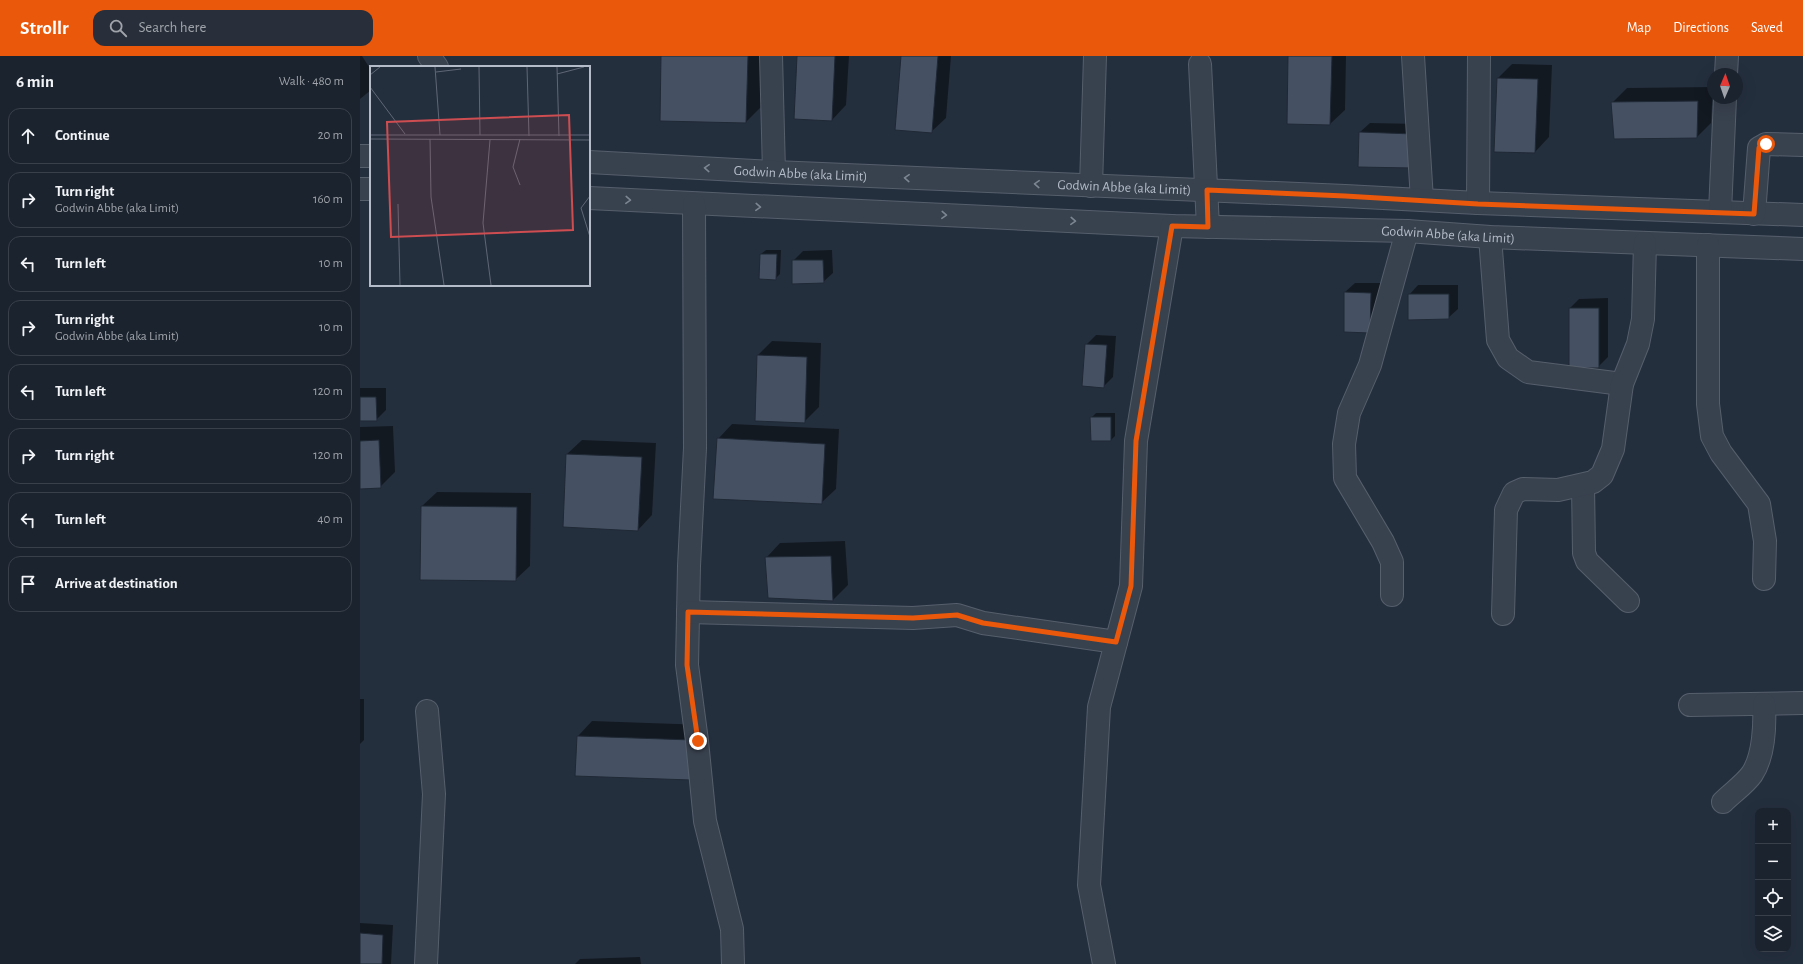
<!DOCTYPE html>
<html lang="en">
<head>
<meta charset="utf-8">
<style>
	body { margin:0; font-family:"Alegreya Sans",sans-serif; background:#282f3a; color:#f1f3f6 }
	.controls { position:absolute; right:12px; bottom:12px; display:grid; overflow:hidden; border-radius:8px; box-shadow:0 4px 16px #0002 }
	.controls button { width:36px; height:36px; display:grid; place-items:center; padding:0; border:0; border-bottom:1px solid #39404a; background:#1b232e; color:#f1f3f6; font:20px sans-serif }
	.compass { position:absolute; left:1347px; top:12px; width:36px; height:36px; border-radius:50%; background:#1b232e; box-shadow:0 4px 16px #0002; rotate:2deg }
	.stop { position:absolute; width:12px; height:12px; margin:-9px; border:3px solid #ea580c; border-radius:50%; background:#fff }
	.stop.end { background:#ea580c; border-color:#fff; box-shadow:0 1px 4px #0008 }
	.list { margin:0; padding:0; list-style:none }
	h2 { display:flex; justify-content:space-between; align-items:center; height:52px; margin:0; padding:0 16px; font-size:17px }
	h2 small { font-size:13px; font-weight:400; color:#a0a4aa }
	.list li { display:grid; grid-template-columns:26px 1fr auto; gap:12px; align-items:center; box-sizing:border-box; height:56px; margin:0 8px 8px; padding:0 8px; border:1px solid #39404a; border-radius:12px }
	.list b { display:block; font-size:15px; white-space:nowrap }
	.list p { margin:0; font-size:13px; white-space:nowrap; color:#a0a4aa }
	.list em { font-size:13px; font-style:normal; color:#a0a4aa }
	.icon { flex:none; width:22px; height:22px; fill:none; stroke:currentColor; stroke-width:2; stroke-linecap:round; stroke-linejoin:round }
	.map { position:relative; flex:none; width:1443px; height:908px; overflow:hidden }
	header { display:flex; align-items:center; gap:24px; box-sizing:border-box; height:56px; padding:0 20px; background:#ea580c; color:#fff }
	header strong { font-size:19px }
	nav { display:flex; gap:22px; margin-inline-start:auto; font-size:14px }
	.search { width:280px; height:36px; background:#282f3a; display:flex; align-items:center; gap:10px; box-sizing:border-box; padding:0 14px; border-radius:12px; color:#a0a4aa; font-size:15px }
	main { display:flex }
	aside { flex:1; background:#1b232e }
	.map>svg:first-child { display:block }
	.shadow { fill:#0007 }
	.building { fill:#455162; stroke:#1f2835 }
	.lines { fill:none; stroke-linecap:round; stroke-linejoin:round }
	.minor-casing { stroke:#565f6c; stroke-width:24 }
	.minor { stroke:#38414e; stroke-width:22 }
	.oneway { stroke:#7c8592 }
	.route { stroke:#ea580c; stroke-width:5 }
	.labels { text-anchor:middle; stroke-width:3.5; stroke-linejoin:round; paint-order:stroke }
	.street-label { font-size:14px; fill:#b4bcc9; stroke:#1d2633 }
	.inset-road { fill:none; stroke:#5e6776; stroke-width:1 }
	.view { fill:#ce4d50; fill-opacity:0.15; stroke:#ce4d50; stroke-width:2 }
	.inset-edge { fill:none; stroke:#b4bcc9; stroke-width:2 }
</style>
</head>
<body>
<header>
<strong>Strollr</strong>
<div class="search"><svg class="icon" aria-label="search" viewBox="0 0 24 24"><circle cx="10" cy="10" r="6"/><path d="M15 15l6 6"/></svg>Search here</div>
<nav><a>Map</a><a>Directions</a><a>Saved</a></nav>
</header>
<main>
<aside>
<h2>6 min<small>Walk · 480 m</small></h2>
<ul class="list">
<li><svg class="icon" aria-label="ahead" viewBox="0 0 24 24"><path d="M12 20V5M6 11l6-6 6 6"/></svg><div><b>Continue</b></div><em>20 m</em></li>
<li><svg class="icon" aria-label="right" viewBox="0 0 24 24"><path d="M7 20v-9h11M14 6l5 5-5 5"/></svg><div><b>Turn right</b><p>Godwin Abbe (aka Limit)</p></div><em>160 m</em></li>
<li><svg class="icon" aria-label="left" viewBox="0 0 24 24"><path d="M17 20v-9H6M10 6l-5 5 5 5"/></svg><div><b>Turn left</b></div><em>10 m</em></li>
<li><svg class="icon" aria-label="right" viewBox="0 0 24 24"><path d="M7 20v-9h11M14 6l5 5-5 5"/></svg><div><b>Turn right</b><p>Godwin Abbe (aka Limit)</p></div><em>10 m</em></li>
<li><svg class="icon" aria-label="left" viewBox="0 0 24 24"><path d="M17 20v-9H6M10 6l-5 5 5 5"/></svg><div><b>Turn left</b></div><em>120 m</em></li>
<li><svg class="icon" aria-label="right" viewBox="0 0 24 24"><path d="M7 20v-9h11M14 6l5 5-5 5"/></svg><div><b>Turn right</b></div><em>120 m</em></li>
<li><svg class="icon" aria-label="left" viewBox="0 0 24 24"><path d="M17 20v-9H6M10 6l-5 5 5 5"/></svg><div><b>Turn left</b></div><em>40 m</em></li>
<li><svg class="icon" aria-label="arrive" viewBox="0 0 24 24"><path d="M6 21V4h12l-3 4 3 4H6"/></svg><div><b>Arrive at destination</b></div></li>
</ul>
</aside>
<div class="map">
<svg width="1443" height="908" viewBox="0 0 1443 908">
	<rect width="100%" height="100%" fill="#242f3e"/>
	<!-- shadow -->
	<g class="shadow">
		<polygon points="0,0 2,0 11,14 11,34 0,43"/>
		<polygon points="302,0 406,0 405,47 386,66"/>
		<polygon points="438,0 489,0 486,49 472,64"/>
		<polygon points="542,0 591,0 586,62 571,76"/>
		<polygon points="929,0 986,0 985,54 970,68"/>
		<polygon points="1152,8 1192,9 1189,81 1175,96 1138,22"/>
		<polygon points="1353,31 1351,67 1337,81 1252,47 1267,32"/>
		<polygon points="1010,67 1062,68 1051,111 1000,76"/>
		<polygon points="406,194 421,194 420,218 415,223 401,198"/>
		<polygon points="472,194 473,217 463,226 433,205 443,195"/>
		<polygon points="995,227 1020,227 1020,266 1010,276 985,236"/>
		<polygon points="1058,229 1098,229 1098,253 1088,262 1049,239"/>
		<polygon points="1248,242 1248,301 1238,311 1210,252 1219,243"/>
		<polygon points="736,279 756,280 753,321 744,330 726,289"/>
		<polygon points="412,285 461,287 459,351 444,366 398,299"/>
		<polygon points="0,332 26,332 26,354 16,364 0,364"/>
		<polygon points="736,357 755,357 755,380 751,384 731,362"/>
		<polygon points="372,368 479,373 476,433 461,447 358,383"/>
		<polygon points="33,370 35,416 20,431 0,432 0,371"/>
		<polygon points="222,384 296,387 292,459 278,474 207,398"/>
		<polygon points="77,436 171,437 170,510 155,524 62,450"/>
		<polygon points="485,485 488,529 473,544 409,541 406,502 420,487"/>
		<polygon points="0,643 4,643 4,684 0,688"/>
		<polygon points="232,665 346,669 345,709 218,680"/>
		<polygon points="0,867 33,869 31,908 0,908"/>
		<polygon points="280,901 281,908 215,908 220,903"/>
	</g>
	<!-- building -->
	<g class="building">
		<polygon points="301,0 388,0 386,67 300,65"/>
		<polygon points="437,0 475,0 472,65 434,63"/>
		<polygon points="541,0 578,0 572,77 535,74"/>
		<polygon points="928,0 972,0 970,69 927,68"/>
		<polygon points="1137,22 1178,23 1175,97 1134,96"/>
		<polygon points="1338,45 1337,82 1254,83 1251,46"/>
		<polygon points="999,76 1053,78 1052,112 998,111"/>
		<polygon points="400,198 417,198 416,224 399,223"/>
		<polygon points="432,204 463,204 464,227 432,228"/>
		<polygon points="984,236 1011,237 1010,277 984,276"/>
		<polygon points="1048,238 1089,238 1089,263 1048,264"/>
		<rect x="1209" y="252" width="30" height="60"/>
		<polygon points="725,288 747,289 744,332 722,330"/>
		<polygon points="397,299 447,301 445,367 395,365"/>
		<polygon points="0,341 16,341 17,365 0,365"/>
		<polygon points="730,361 751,361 751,385 731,385"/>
		<polygon points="357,382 465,388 462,448 353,443"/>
		<polygon points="19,384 21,432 0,433 0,385"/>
		<polygon points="206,398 282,401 278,475 203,471"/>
		<polygon points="61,450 157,451 156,525 60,524"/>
		<polygon points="471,500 473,545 408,542 405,501"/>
		<polygon points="217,680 332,684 331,724 215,720"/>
		<polygon points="0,877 23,879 22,908 0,908"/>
	</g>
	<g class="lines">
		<defs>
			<g id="minor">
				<polyline points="69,0 77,11"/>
				<polyline points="411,0 414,116"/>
				<polyline points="1053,0 1062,144"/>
				<polyline points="840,8 848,171"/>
				<polyline points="1366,18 1367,0"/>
				<polyline points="0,100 11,100"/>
				<path id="s1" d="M229,106L414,116L985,140L1118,147L1443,159"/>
				<polyline points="731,130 735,0"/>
				<polyline points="0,133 11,133"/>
				<path id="s2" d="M229,142L812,170L1047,175L1130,181L1443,193"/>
				<polyline points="1118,147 1119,0"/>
				<polyline points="334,148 335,392 329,510 327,609 337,685 345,765 372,873 373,908"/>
				<polyline points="1360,156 1365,42"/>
				<polyline points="1394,158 1399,92 1406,88 1443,89"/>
				<polyline points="1130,181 1138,284 1148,302 1168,316 1262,328"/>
				<polyline points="1348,189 1348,348 1352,380 1361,397 1399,448 1405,485 1404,523"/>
				<polyline points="1223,429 1224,497 1227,505 1268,545"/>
				<polyline points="1032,539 1032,506 1023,486 985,422 984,388 989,357 1010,309 1047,175"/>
				<polyline points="328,556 553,562 597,559 623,567 756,586"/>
				<polyline points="1143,558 1146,454 1154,437 1163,433 1198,434 1233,426 1242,419 1253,393 1262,328 1278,288 1283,263 1285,187"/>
				<polyline points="1330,649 1443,647"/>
				<path d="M1363,746C1372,737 1385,728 1392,718C1404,700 1405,668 1404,648"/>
				<polyline points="66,908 74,738 67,655"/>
				<polyline points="744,908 729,829 739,651 771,530 776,385 812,170"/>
			</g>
		</defs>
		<!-- minor casing -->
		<use href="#minor" class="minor-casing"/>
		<!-- minor -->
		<use href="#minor" class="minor"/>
	</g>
	<!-- one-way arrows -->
	<defs><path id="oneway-chevron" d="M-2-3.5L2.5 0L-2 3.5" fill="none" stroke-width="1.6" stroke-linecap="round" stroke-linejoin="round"/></defs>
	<g class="oneway">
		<use href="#oneway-chevron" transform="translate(347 112) rotate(-177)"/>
		<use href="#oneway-chevron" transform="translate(547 122) rotate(-177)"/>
		<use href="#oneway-chevron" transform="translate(677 128) rotate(-177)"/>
		<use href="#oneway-chevron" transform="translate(268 144) rotate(3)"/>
		<use href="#oneway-chevron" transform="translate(398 151) rotate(3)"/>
		<use href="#oneway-chevron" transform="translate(584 159) rotate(3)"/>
		<use href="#oneway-chevron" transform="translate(713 165) rotate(3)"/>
	</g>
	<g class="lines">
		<!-- route -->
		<polyline class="route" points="338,685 327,609 328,556 553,562 597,559 623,567 756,586 771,530 776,385 812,170 848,171 847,134 985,140 1118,148 1394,158 1399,92 1406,88"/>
	</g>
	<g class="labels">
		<!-- street labels -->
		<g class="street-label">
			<text dy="5" stroke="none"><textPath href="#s1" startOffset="212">Godwin Abbe (aka Limit)</textPath></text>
			<text dy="5" stroke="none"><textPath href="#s1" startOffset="536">Godwin Abbe (aka Limit)</textPath></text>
			<text dy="5" stroke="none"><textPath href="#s2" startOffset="860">Godwin Abbe (aka Limit)</textPath></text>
		</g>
	</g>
	<!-- overview -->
	<g transform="translate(10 10)">
		<rect width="220" height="220" fill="#242f3e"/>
		<path class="inset-road" d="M65,1L70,69M109,1L110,69M157,1L159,70M187,1L189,70M66,6L91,3M187,8L214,1M0,9L10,1M0,21L35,68M0,69H220M0,73L220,74M60,73L61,131L74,219M120,74L113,157L121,219M150,119L143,101L150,73M220,130L211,142L220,171M28,138L30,219"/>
		<path class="view" d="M199,49L203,164L21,171L17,56Z"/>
		<rect width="220" height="220" class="inset-edge"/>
	</g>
</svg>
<div class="controls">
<button>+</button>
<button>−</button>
<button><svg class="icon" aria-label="locate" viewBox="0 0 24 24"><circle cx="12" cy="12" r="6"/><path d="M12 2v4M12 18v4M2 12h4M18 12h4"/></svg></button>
<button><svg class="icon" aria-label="layers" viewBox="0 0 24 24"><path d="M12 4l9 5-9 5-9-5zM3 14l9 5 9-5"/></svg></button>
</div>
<svg class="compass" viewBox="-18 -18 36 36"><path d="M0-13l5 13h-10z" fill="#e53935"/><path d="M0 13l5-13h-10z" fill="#a0a4aa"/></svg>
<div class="stop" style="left:1406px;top:88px"></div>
<div class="stop end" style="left:338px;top:685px"></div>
</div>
</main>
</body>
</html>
